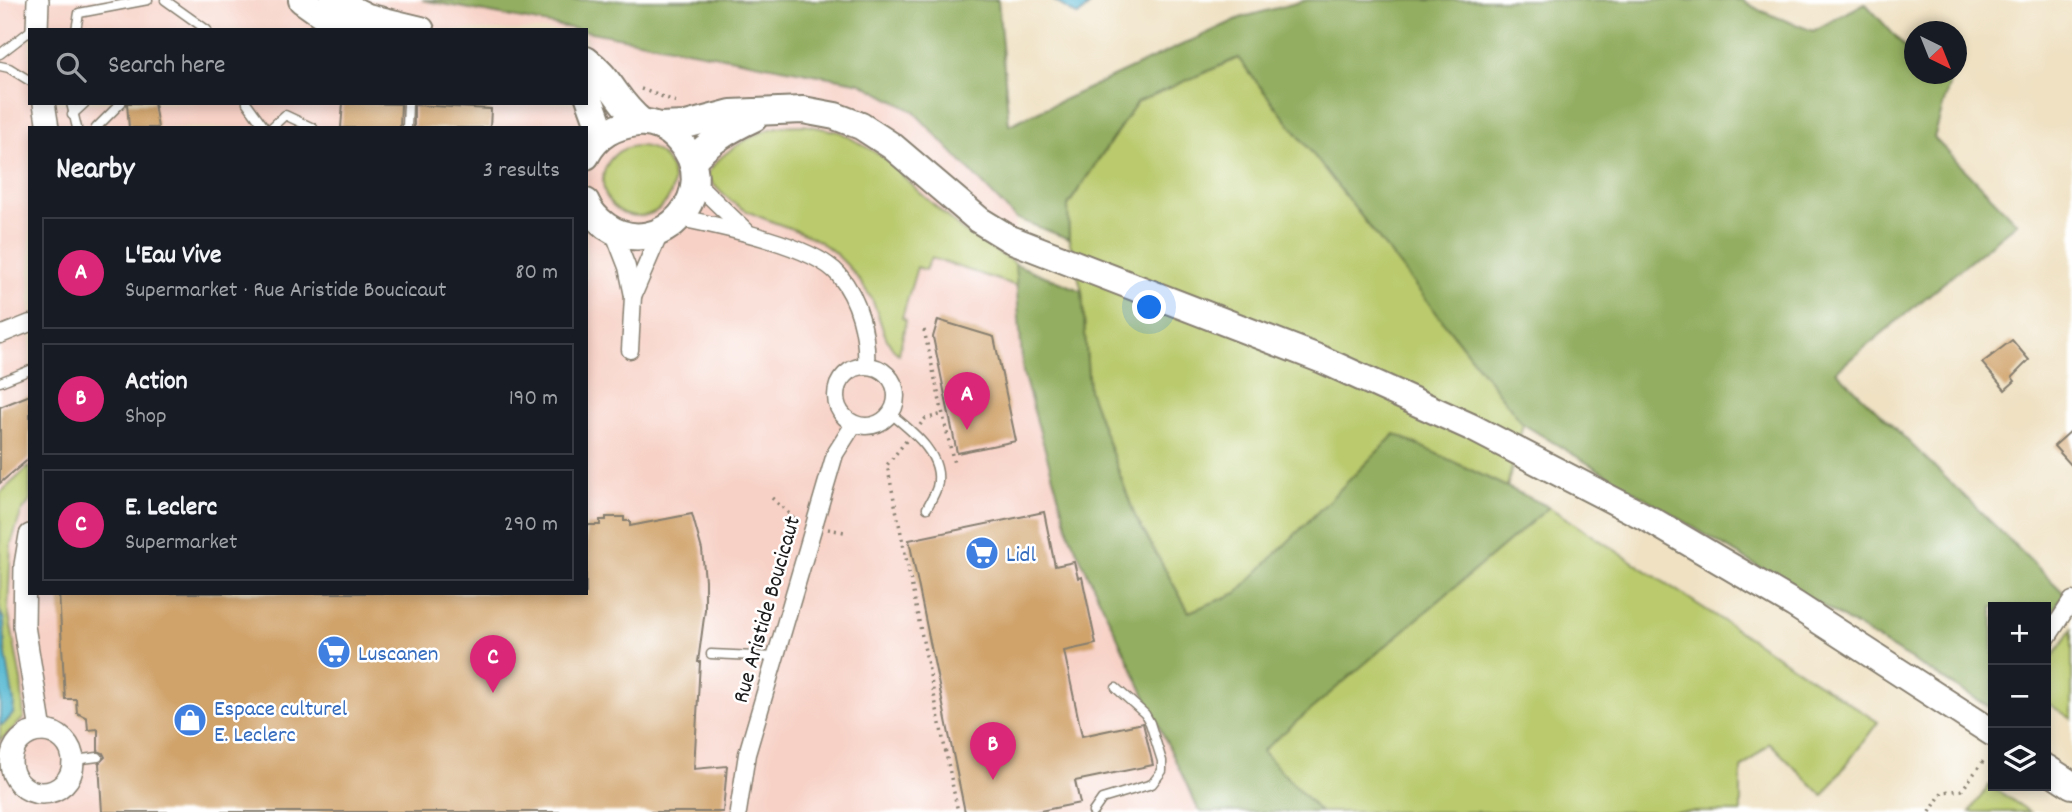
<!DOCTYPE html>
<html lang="en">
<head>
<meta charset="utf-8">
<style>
	body { margin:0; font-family:Dekko,sans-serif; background:#242831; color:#f1f3f6 }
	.controls { position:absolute; right:21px; bottom:21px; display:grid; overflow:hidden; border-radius:0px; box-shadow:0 4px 10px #0003 }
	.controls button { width:63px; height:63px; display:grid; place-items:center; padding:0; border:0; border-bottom:2px solid #363941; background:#171b24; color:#f1f3f6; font:35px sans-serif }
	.compass { position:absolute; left:1904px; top:21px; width:63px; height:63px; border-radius:50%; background:#171b24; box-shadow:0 4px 10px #0003; rotate:137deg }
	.you { position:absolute; left:1150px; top:308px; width:24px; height:24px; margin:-18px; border:5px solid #fff; border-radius:50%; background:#1a73e8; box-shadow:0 0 0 10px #1a73e833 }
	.badge { display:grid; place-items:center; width:46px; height:46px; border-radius:50%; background:#db2777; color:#fff; font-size:23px; font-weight:700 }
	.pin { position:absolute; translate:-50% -58px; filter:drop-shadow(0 2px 4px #0008) }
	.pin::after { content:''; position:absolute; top:37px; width:24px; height:21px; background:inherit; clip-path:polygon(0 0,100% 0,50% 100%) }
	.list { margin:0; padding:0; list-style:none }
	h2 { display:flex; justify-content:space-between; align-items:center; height:91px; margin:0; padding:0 28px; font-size:30px }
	h2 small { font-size:23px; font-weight:400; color:#9ea1a6 }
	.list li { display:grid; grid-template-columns:46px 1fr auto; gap:21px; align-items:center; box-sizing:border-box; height:112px; margin:0 14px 14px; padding:0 14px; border:2px solid #363941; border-radius:0px }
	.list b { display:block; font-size:26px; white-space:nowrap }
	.list p { margin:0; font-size:23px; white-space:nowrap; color:#9ea1a6 }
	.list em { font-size:23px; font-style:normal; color:#9ea1a6 }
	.icon { flex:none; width:38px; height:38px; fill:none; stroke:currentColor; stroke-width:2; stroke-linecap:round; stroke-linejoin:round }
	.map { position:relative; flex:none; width:2072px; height:812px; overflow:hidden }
	.search { position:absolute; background:#171b24; box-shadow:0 4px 10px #0003; left:28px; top:28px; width:560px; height:77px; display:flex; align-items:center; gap:18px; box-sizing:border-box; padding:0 24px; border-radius:0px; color:#9ea1a6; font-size:26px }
	.panel { position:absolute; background:#171b24; box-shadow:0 4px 10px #0003; left:28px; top:126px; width:560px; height:469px; border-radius:0px }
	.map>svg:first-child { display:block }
	.built { fill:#f7d1c6; fill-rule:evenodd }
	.green { fill:#baca6d; stroke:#6b7344; stroke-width:2 }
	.forest { fill:#93ae60; stroke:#58653e; stroke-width:2 }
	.water { fill:#51b6d0; stroke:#366976; stroke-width:2 }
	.building { fill:#d0a36a }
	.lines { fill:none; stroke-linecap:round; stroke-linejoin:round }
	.service-casing { stroke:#867e6f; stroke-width:11 }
	.minor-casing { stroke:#867e6f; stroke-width:19 }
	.tertiary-casing { stroke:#867e6f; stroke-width:24 }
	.primary-casing { stroke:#867e6f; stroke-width:30 }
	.path { stroke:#867e6f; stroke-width:3.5; stroke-dasharray:2 5; stroke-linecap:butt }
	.service { stroke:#fff; stroke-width:8 }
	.minor { stroke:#fff; stroke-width:16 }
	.tertiary { stroke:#fff; stroke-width:21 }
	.primary { stroke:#fff; stroke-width:26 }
	.labels { text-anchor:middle; stroke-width:5; stroke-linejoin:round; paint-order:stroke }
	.shop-label { font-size:23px; fill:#366cbe; stroke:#fff; text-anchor:start }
	.street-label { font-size:23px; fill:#1c1c1c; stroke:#fff }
</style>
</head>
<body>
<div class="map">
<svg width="2072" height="812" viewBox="0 0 2072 812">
	<rect width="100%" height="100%" fill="#fff"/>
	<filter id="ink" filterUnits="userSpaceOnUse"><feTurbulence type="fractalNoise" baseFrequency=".0143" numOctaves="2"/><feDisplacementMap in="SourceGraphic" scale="14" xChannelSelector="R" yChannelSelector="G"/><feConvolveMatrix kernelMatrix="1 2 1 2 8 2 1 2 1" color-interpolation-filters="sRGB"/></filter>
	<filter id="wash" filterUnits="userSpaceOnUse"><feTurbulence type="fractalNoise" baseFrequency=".00686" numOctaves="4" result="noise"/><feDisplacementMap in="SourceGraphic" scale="28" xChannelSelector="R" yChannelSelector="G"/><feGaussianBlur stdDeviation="1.57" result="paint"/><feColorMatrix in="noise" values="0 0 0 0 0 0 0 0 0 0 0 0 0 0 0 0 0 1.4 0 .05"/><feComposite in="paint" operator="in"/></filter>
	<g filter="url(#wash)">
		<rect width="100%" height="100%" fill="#efe1c2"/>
		<!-- built -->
		<path class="built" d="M0,0H422L579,30H30V103H586V31L861,83L913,111L1015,218V264L1023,373L1198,808L1202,812H0ZM30,128H586V593H30Z"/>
		<!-- green -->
		<g class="green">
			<polygon points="1238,58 1523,424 1507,487 1395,435 1237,593 1189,612 1135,516 1089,390 1082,291 1069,239 1068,206 1137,102"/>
			<path d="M805,125L840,132L885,158L918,191L962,230L1015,263L1017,286L931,258L925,270L917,267L902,318L906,320L899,354C884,346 880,314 871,298C862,283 851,268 838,256C799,218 744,229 707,176C715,155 755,132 778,127C786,125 796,125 805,125Z"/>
			<circle cx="638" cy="181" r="35"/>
			<polygon points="30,466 30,501 21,513 11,544 8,610 21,680 24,718 0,741 0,493"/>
			<polygon points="1549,507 1878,722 1823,796 1770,743 1741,769 1741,812 1320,812 1261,751"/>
			<polygon points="2072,629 2072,719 2046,702 2046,667"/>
			<polygon points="1989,785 2030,812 1970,812"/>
		</g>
		<!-- forest -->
		<g class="forest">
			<polygon points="422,0 998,0 1009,125 1240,18 1307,0 1742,0 1761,11 1813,31 1865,3 1914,57 1914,74 1952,75 1934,138 2017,223 1836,371 2064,593 2046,622 2046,607 1993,607 1993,704 1991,708 1523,424 1238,58 1137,102 1068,205 1069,239 1015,218 913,111 861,83"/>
			<polygon points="1015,264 1082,291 1089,390 1135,516 1189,612 1237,593 1395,434 1549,507 1262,751 1320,812 1202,812 1198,809 1070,536 1023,373"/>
		</g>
		<!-- water -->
		<g class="water">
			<polygon points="1053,0 1095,0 1078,16"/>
			<polygon points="0,611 4,620 5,649 14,702 13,714 4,724 0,725"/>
		</g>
		<g id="blocks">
			<!-- building -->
			<g class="building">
				<polygon points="127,103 154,103 158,128 129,128"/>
				<polygon points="343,103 401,104 400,128 341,128"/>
				<polygon points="414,105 491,109 490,128 414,128"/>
				<polygon points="938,320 994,337 1016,441 957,453 933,337"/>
				<polygon points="2012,340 2029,360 2012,377 2015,381 2005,390 1982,363"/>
				<polygon points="30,395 30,458 0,483 0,407"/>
				<polygon points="2072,430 2072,466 2054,446"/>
				<polygon points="1044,512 1055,566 1074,562 1078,578 1082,577 1096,644 1064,651 1082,736 1143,723 1153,765 1075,781 1080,803 1035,812 965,812 909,540"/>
				<polygon points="692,514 702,550 705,580 705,610 698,662 700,662 694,769 727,766 723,812 102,812 99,763 105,757 103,753 98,751 98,729 88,730 87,718 77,713 76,699 65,699 59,593 586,593 586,525 600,525 600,520 606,520 606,517 624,517 624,521 630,521 630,526"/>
			</g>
		</g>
	</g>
	<g filter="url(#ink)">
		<use href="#blocks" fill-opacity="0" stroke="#867e6f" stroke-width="2"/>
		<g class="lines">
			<defs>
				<g id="service">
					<polyline points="165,0 207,30"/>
					<polyline points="76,30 79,13 148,0"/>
					<polyline points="0,54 30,31"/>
					<polyline points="0,66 9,68 30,81"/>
					<polyline points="71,103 77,128"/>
					<polyline points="247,103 265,128"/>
					<polyline points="72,115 85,103"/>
					<polyline points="96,128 121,103"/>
					<polyline points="271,128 285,115 313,128"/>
					<polyline points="407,128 408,103"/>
					<polyline points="0,382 30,370"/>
					<path d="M891,414C912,431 945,456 937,487C935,494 930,502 927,508"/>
					<polyline points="711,654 775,657"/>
					<polyline points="74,760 98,757"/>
					<polyline points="1093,812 1102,799 1152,784 1162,771 1162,761 1150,723 1145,714 1116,688"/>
				</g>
				<g id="minor">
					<polyline points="695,182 746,231"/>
					<path d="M680,218C719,226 814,245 839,275C859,299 868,335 866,366"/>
					<polyline points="613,231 627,267 633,296 630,350"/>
					<polyline points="633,296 661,231"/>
					<polyline points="0,335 30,323"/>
					<circle cx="866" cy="396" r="30"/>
					<polyline points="2046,640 2072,600"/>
					<polyline points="738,812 747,754 835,454 854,424"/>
				</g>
				<g id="tertiary">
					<polyline points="37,30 38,0"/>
					<polyline points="44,103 48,128"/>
					<polyline points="30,535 25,565 24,626 41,731"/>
					<circle cx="42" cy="762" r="31"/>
				</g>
				<g id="primary">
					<polyline points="302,0 329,19 351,30"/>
					<polyline points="333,0 367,17 421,30"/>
					<path d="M586,60C611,78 617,103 642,122"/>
					<polyline points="586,89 598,122 598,139"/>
					<polyline points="659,126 686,125 731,113 803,110 835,116 861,126 892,146 979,220 1010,239 1323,360 1471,427 1651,520 1794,604 1993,733"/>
					<path d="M586,156C597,135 614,126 637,123C653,121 669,129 679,141C725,189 661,264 606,226C598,220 590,212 586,202"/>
					<path d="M692,161C710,141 730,129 754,118"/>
					<polyline points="2046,768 2072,785"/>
				</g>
			</defs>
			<!-- service casing -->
			<use href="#service" class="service-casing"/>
			<!-- minor casing -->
			<use href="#minor" class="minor-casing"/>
			<!-- tertiary casing -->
			<use href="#tertiary" class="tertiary-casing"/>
			<!-- primary casing -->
			<use href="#primary" class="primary-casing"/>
			<!-- path -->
			<g class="path">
				<polyline points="641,89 677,102"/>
				<polyline points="924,330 954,464"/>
				<polyline points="920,425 925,419 943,414"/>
				<polyline points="906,441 887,465 958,812"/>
				<polyline points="772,498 798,522"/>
				<polyline points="828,529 844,532"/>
				<polyline points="1930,812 1942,792 1962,790 1984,760"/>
			</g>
			<!-- service -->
			<use href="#service" class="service"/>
			<!-- minor -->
			<use href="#minor" class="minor"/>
			<!-- tertiary -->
			<use href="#tertiary" class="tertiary"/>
			<!-- primary -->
			<use href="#primary" class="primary"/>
		</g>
	</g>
	<!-- icons -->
	<defs>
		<symbol id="supermarket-disc" viewBox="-11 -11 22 22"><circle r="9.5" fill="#3f7fe0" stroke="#fff"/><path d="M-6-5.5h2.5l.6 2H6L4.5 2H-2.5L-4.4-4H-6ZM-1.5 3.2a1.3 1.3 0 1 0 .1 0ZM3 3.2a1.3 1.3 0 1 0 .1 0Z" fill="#fff"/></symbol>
		<symbol id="shop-disc" viewBox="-11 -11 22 22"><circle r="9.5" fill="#3f7fe0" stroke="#fff"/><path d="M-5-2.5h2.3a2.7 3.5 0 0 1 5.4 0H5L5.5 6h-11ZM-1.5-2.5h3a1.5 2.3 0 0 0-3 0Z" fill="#fff"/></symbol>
	</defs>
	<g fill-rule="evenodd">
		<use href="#supermarket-disc" x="963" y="534" width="38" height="38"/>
		<use href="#supermarket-disc" x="315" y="633" width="38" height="38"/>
		<use href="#shop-disc" x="171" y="701" width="38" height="38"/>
	</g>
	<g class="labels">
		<!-- shop labels -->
		<g class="shop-label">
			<text x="1006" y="561">Lidl</text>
			<text x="358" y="660">Luscanen</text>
			<text x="214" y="715">Espace culturel<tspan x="214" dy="26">E. Leclerc</tspan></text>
		</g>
		<!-- street labels -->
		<g class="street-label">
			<text transform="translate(765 609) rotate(-74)" y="8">Rue Aristide Boucicaut</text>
		</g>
	</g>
</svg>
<div class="controls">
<button>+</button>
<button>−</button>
<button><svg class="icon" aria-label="layers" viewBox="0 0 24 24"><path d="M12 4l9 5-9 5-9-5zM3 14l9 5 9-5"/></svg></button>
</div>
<svg class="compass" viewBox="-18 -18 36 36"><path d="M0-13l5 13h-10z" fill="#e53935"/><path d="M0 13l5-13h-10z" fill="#9ea1a6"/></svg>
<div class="you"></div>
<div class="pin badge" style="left:967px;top:430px">A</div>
<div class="pin badge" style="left:993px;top:780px">B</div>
<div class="pin badge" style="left:493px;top:693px">C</div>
<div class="search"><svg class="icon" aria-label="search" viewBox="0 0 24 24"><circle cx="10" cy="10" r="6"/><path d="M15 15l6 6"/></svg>Search here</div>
<section class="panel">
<h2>Nearby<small>3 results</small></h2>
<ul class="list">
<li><span class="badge">A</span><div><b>L'Eau Vive</b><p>Supermarket · Rue Aristide Boucicaut</p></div><em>80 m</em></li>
<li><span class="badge">B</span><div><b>Action</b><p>Shop</p></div><em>190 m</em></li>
<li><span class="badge">C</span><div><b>E. Leclerc</b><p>Supermarket</p></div><em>290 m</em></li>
</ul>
</section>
</div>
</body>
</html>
